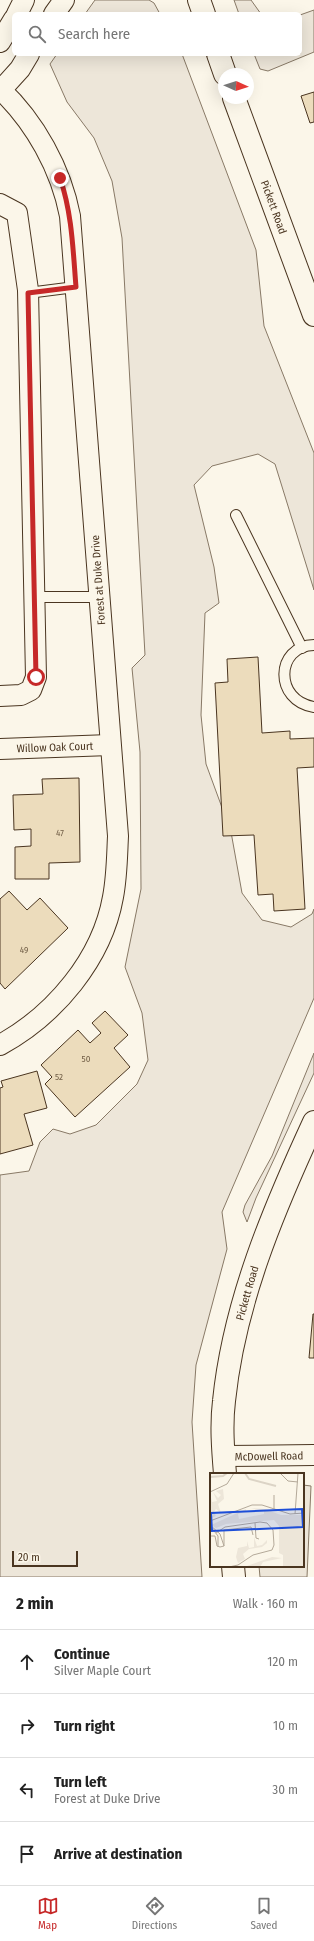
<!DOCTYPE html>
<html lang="en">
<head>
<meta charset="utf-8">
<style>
	body { margin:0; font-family:"Fira Sans Condensed",sans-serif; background:#f2f2f2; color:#222 }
	.compass { position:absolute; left:218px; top:68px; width:36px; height:36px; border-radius:50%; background:#fff; box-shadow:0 4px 16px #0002; rotate:93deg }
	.scale { position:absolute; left:12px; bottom:10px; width:66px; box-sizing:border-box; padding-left:4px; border:2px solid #4a3520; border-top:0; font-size:11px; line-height:14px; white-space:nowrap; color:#4a3520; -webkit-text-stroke:3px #fbf6e9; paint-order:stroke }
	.stop { position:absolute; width:12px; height:12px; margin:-9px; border:3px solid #c62828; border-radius:50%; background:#fff }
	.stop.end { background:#c62828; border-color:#fff; box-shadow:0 1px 4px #0008 }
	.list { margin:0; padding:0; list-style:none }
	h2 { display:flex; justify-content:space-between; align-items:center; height:52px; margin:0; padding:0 16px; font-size:17px }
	h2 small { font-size:13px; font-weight:400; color:#767676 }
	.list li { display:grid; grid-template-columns:26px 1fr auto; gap:12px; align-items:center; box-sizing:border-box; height:64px; padding:0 16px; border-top:1px solid #e0e0e0 }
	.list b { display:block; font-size:15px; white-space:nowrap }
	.list p { margin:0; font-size:13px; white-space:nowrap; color:#767676 }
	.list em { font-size:13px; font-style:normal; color:#767676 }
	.icon { flex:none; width:22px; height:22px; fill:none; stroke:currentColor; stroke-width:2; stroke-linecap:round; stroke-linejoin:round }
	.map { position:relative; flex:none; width:314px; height:1577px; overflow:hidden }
	.search { position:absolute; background:#fff; box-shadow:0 4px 16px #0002; left:12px; right:12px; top:12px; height:44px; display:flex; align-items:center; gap:10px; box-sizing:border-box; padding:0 14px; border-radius:6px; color:#767676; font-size:15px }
	.sheet { height:308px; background:#fff }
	nav { display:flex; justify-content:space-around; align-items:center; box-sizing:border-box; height:56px; border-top:1px solid #e0e0e0; background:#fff; font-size:11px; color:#767676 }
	nav a { display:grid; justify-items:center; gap:2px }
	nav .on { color:#c62828 }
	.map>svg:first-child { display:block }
	.green { fill:#ede6d9; stroke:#887966 }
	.building { fill:#ecdcbc; stroke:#4a3520 }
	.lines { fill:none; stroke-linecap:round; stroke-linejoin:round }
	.lane-casing { stroke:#4a3520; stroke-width:12 }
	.street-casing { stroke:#4a3520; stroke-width:22 }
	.secondary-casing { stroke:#4a3520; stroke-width:24 }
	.lane { stroke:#fbf6e9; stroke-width:10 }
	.street { stroke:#fbf6e9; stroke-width:20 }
	.secondary { stroke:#fbf6e9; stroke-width:22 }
	.route { stroke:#c62828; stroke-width:5 }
	.labels { text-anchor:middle; stroke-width:3; stroke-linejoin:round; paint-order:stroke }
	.number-label { font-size:9px; fill:#725f47 }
	.street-label { font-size:11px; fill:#4a3520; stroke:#fbf6e9 }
	.inset-river { fill:none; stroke:#dcd4c6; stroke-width:2 }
	.inset-road { fill:none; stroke:#b4a999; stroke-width:1 }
	.view { fill:#1d4ed8; fill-opacity:0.15; stroke:#1d4ed8; stroke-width:2 }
	.inset-edge { fill:none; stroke:#4a3520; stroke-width:2 }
</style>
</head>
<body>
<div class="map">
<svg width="314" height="1577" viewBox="0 0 314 1577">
	<rect width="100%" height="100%" fill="#fbf6e9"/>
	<!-- green -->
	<g class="green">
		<polygon points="95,0 149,0 154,3 160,14 85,14"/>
		<polygon points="234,0 251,0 261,14 239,14"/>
		<polygon points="314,10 314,52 268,71 260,69 254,54 300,54 300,15"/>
		<polygon points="57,54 182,54 256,250 264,326 314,453 314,590 275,464 258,454 212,466 194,485 214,567 219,603 205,613 201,715 206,764 231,832 242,893 262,920 291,927 312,914 314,909 314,998 222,1212 227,1249 196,1365 192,1422 202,1577 0,1577 0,1175 29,1171 40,1142 53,1129 70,1134 96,1125 137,1084 148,1060 142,1013 125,967 141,889 140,752 132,668 145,655 122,238 112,181 94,138 67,102 50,64"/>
		<polygon points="314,1053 314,1073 256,1198 247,1222 243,1212 245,1205 272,1156"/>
		<polygon points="303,1485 311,1486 307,1577 260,1577 259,1566 303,1566"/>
	</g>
	<!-- building -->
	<g class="building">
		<polygon points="314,92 314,122 310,123 301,96"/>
		<polygon points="258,657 262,733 290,731 290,739 314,738 314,767 297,768 305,909 274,911 273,894 258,895 254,835 223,836 215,683 228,682 227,659"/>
		<polygon points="79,778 80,862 49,863 49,879 15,879 15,847 31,846 31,829 14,830 13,795 43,794 42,779"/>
		<polygon points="9,891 27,910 40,898 68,928 5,989 0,983 0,899"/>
		<polygon points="105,1011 128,1035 114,1048 130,1067 75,1117 45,1084 52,1077 41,1065 78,1030 90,1043 101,1033 92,1023"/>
		<polygon points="37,1071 47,1108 24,1114 33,1145 0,1154 0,1088 3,1087 1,1081"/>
		<polygon points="313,1314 314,1314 314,1358 309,1358"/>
	</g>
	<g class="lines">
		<defs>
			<g id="lane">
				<polyline points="28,293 75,287"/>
				<polyline points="236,515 302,648"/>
				<polyline points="34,597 99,597"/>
				<path d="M314,645C275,646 274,701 314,707"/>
			</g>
			<g id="street">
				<polyline points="17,14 24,0"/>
				<polyline points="54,14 64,0"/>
				<polyline points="0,42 14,19"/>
				<path d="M0,89C35,122 61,169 70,216L118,836C117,856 117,876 113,897C102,959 55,1015 0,1045"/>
				<polyline points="0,91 20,69 29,54"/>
				<polyline points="0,204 17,213 28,290 36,677 31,690 21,695 0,696"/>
				<polyline points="0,749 110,745"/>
				<polyline points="224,1456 314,1455"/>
			</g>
			<g id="secondary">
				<polyline points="199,0 204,14"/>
				<polyline points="218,54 225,74"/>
				<polyline points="234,98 314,315"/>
				<path d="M225,1474C223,1450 221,1425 224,1401C234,1303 273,1211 314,1122"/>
				<polyline points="233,1566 234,1577"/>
			</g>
		</defs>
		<!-- lane casing -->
		<use href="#lane" class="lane-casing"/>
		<!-- street casing -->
		<use href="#street" class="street-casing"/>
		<!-- secondary casing -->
		<use href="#secondary" class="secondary-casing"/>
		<!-- lane -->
		<use href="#lane" class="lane"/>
		<!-- street -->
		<use href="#street" class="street"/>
		<!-- secondary -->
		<use href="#secondary" class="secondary"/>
	</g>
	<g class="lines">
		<!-- route -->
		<path class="route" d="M36,677L28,293L76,287C73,250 72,213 60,178"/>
	</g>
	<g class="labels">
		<!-- number labels -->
		<g class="number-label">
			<text x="60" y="836">47</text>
			<text x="24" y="953">49</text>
			<text x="86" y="1062">50</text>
			<text x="59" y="1080">52</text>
		</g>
		<!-- street labels -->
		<g class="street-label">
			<text transform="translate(274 207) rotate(70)" y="4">Pickett Road</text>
			<text transform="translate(98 580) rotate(-94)" y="4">Forest at Duke Drive</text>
			<text transform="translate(55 747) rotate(-2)" y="4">Willow Oak Court</text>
			<text transform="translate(247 1293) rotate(-74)" y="4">Pickett Road</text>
			<text transform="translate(269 1456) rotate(-1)" y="4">McDowell Road</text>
		</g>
	</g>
	<!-- overview -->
	<g transform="translate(210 1473)">
		<rect width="94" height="94" fill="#fbf6e9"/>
		<path d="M13,16L14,26L8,31L11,40L6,36L4,39L6,43L0,46L3,42L0,38V20L2,29L7,28L3,19L8,25L11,22L6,18ZM41,35L55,36L71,42H94V94H73V82L69,80V53L64,47L16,51L6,55L1,52L36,36V38L28,41L29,46L54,41V38ZM44,64L47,73L52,72L57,67V70L52,74L39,76L33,81L35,86L28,90L26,84L28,75L37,73V68L39,75L44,74ZM62,84L72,85L53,89L50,94H27L37,93Z" fill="#ede6d9"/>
		<path class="inset-river" d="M35,0L39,6L66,13M0,4L13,3L17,0"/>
		<path class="inset-road" d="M70,0L78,8L88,9M0,19L17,11L24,0M64,22V36M85,41L88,0M0,48L42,32H52L80,41L94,40M45,50L46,65L49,66M0,52L10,61L14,73M1,54L8,63V74M6,60L15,54L50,49L57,50L63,57L64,72L62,77L43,82L28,92L19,94M0,63H5L7,73L10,74L14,73V57L41,54L43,62"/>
		<path class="view" d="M92,36L93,54L2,58L1,40Z"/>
		<rect width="94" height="94" class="inset-edge"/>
	</g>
</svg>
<svg class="compass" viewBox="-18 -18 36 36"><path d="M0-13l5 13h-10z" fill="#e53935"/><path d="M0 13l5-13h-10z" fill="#767676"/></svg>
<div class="scale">20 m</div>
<div class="stop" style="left:36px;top:677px"></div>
<div class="stop end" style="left:60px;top:178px"></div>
<div class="search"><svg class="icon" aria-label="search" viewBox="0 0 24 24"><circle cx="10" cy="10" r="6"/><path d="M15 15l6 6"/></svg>Search here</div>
</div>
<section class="sheet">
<h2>2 min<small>Walk · 160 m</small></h2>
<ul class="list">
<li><svg class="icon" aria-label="ahead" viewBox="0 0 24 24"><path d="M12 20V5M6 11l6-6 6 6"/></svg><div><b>Continue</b><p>Silver Maple Court</p></div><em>120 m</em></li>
<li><svg class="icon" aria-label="right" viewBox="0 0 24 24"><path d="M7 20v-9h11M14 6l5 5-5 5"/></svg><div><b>Turn right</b></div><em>10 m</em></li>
<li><svg class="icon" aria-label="left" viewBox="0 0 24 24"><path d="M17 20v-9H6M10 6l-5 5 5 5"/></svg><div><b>Turn left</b><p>Forest at Duke Drive</p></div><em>30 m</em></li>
<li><svg class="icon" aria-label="arrive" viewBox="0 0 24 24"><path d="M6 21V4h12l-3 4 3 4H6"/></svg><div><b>Arrive at destination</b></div></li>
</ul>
</section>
<nav>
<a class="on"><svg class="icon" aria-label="map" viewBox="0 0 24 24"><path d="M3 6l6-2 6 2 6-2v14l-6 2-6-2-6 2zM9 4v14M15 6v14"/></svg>Map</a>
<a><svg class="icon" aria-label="directions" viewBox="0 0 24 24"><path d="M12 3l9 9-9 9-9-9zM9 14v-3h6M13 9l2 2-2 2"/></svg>Directions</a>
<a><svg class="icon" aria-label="saved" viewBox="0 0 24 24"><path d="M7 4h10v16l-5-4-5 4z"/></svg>Saved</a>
</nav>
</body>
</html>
